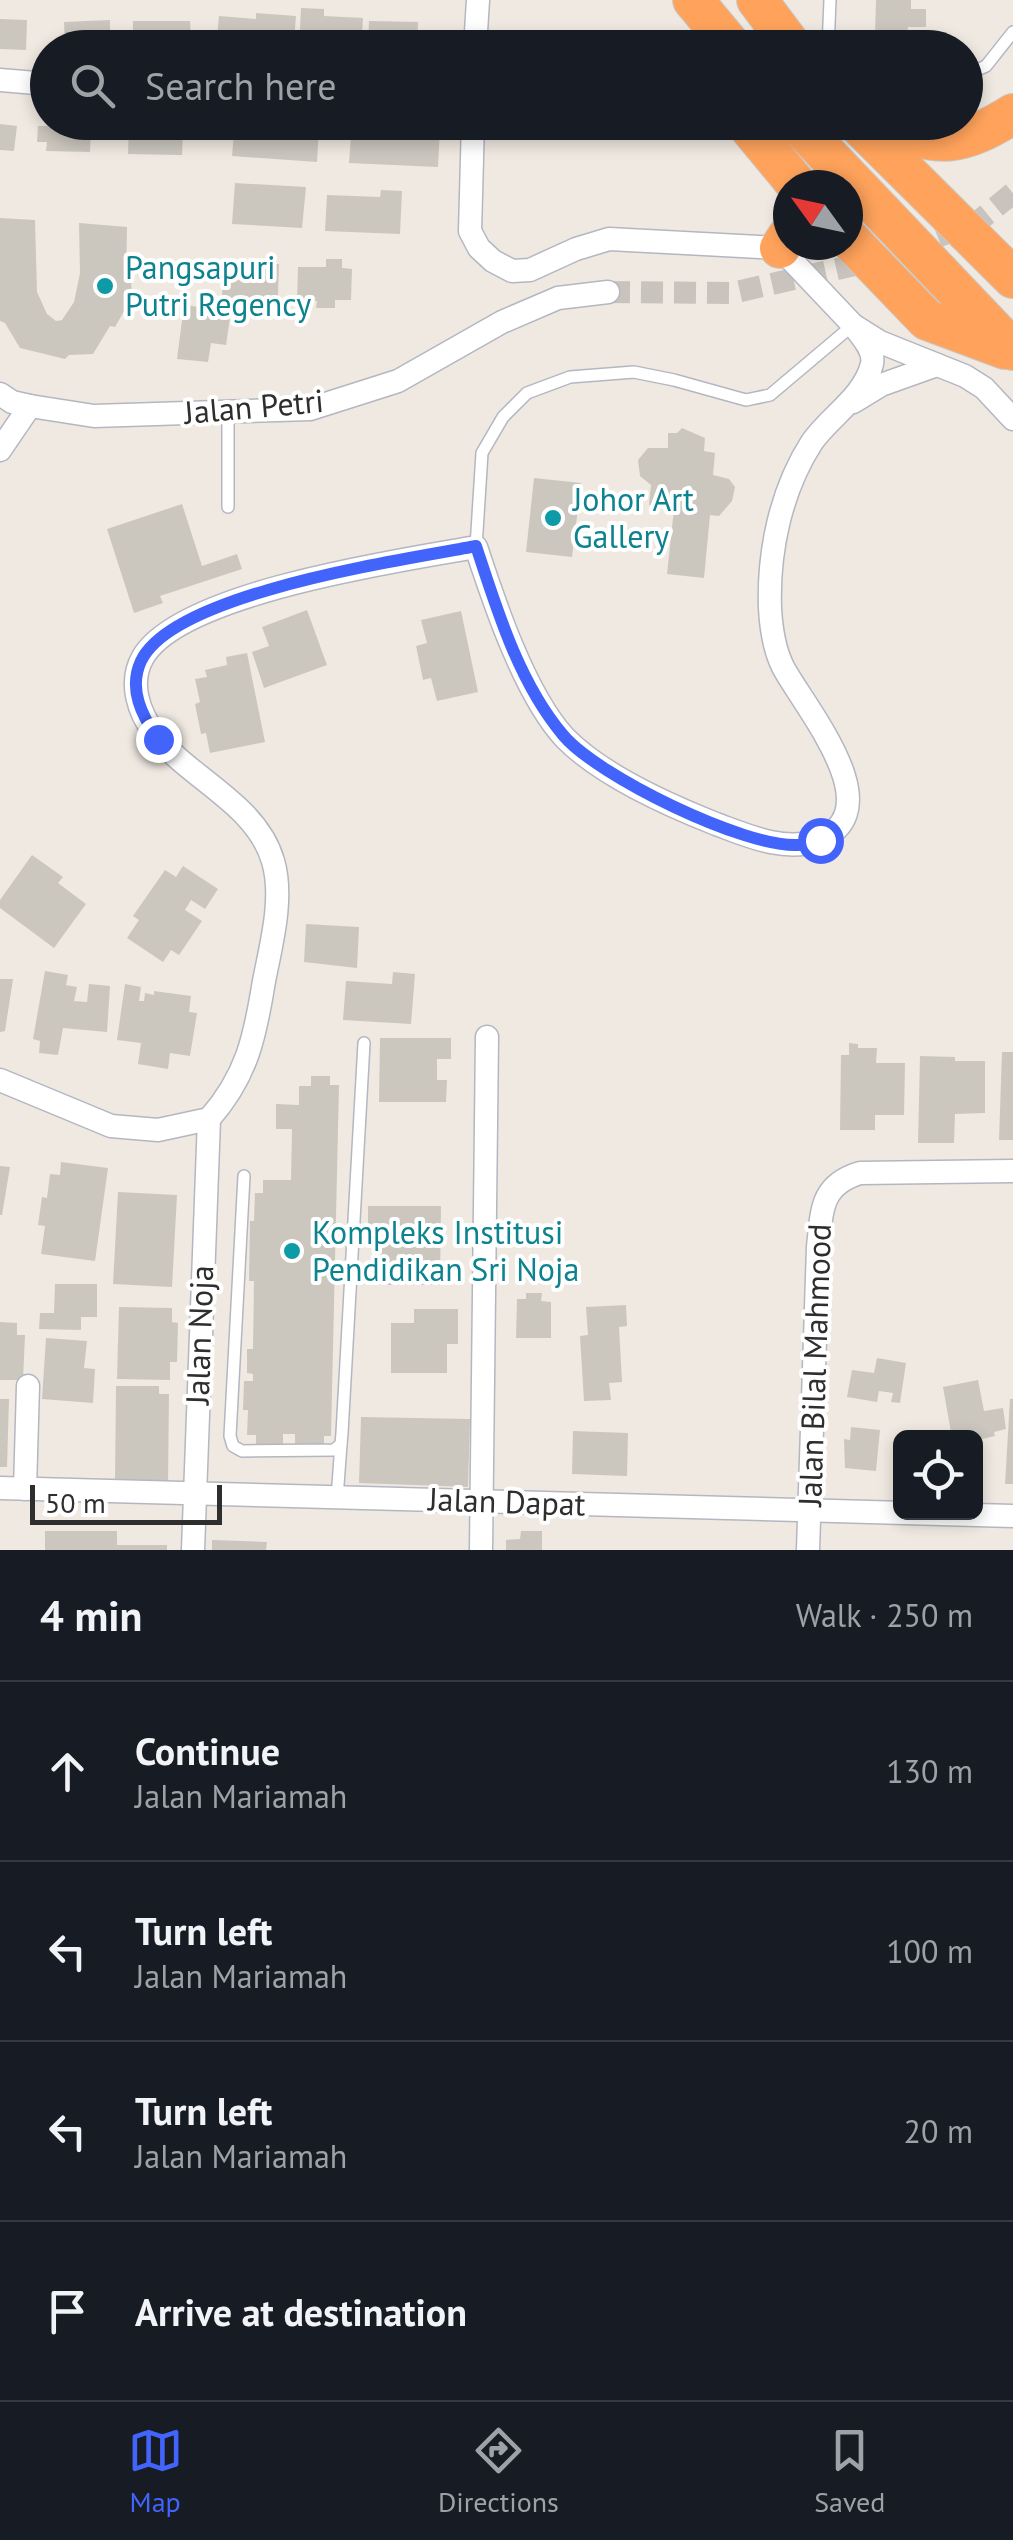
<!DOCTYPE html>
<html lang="en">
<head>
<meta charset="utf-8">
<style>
	body { margin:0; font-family:"PT Sans",sans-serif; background:#242831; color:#f1f3f6 }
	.controls { position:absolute; right:30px; bottom:30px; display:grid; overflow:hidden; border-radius:15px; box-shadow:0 5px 15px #0003 }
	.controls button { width:90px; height:90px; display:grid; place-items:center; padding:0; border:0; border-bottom:2px solid #363941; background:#171b24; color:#f1f3f6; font:50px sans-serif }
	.compass { position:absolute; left:773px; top:170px; width:90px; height:90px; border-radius:50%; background:#171b24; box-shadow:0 5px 15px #0003; rotate:303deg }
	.scale { position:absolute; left:30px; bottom:25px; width:192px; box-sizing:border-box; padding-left:10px; border:5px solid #2e2e2e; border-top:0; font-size:28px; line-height:35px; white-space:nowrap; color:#2e2e2e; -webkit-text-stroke:8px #fff; paint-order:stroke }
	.stop { position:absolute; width:30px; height:30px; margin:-22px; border:8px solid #4264fb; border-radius:50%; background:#fff }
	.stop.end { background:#4264fb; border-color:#fff; box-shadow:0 2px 10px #0008 }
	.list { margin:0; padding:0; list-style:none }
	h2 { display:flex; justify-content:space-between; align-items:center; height:130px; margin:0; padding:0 40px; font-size:42px }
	h2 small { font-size:32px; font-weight:400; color:#9ea1a6 }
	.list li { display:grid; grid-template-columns:65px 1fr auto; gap:30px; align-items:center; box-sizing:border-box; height:180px; padding:0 40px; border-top:2px solid #363941 }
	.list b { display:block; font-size:38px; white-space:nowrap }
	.list p { margin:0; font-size:32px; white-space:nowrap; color:#9ea1a6 }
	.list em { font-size:32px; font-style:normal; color:#9ea1a6 }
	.icon { flex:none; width:55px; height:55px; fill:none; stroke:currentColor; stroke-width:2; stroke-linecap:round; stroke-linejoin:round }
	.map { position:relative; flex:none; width:1013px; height:1550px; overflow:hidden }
	.search { position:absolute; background:#171b24; box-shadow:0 5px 15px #0003; left:30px; right:30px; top:30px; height:110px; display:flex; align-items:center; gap:25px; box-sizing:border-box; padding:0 35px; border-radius:55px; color:#9ea1a6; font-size:38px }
	.sheet { height:850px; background:#171b24 }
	nav { display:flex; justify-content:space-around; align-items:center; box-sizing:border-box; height:140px; border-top:2px solid #363941; background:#171b24; font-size:28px; color:#9ea1a6 }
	nav a { display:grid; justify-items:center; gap:5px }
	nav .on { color:#4264fb }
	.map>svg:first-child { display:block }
	.building { fill:#cbc7bf }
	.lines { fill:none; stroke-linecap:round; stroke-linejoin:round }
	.street-tunnel { stroke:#c8c4bd; stroke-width:22; stroke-dasharray:22 11; stroke-linecap:butt }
	.lane-casing { stroke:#b4b7c1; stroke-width:14 }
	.street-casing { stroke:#b4b7c1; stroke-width:25 }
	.highway-casing { stroke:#c9c9c9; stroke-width:42 }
	.lane { stroke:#fff; stroke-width:11 }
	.street { stroke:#fff; stroke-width:22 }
	.highway { stroke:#ffa35c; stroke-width:40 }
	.route { stroke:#4264fb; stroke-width:12 }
	.culture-dot { fill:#0f9aa8; stroke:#fff; stroke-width:4 }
	.labels { text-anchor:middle; stroke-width:8; stroke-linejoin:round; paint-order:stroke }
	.culture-label { font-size:32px; fill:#0d838f; stroke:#fff; text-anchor:start }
	.street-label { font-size:32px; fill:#2e2e2e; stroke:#fff }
</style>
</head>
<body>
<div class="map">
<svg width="1013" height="1550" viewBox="0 0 1013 1550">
	<rect width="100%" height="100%" fill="#efe9e1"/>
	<!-- building -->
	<g class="building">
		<polygon points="876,0 911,0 911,9 926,9 926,27 908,27 907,36 875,35"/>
		<polygon points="301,8 324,9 324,16 363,18 361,48 299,48"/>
		<polygon points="256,13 296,16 294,42 243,39 242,48 216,48 219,16 256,19"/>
		<polygon points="0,19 27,20 26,50 0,49"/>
		<polygon points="110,20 110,48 65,48 64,22"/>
		<polygon points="133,21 190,21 191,41 172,41 172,48 133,48"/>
		<polygon points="369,21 418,22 417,48 368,48"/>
		<polygon points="47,122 77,122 77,125 91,126 90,152 46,151 47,142 37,142 38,126 47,126"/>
		<polygon points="129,122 175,122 175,133 183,133 182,155 128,154"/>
		<polygon points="235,122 283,122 283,125 319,128 317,162 232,156"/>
		<polygon points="352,123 440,128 438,167 349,163"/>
		<polygon points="0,124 17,126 14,151 0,150"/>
		<polygon points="235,183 306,187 302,228 232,224"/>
		<polygon points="381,190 402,191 400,234 325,231 327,195 380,197"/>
		<polygon points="0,218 35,220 37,292 47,314 56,321 62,320 74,302 80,273 79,223 127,227 126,279 131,279 132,297 115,327 110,326 93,354 69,355 65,359 20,348 5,323 0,321"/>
		<polygon points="326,259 342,259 342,268 352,269 351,300 335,300 335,308 316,308 317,301 297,301 298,267 326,267"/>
		<polygon points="223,262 279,264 278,297 261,297 261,302 222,297"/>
		<polygon points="184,305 231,311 226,345 211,343 208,362 177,359"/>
		<polygon points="682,428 705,438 704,451 715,453 713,475 729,479 735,487 732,501 719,516 710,515 704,578 667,574 674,509 649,505 651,485 640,476 638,460 648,448 668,448 668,433 677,433"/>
		<polygon points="534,478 581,483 572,557 526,552"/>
		<polygon points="182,504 202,566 237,554 242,569 160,596 163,603 134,613 107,529"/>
		<polygon points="307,610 327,665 264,688 252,652 269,646 262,627"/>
		<polygon points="461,611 478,692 437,701 431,678 423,680 416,646 427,643 421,620"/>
		<polygon points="247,653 265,742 210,753 206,733 201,734 195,704 200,702 195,679 207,677 205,670 227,665 226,657"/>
		<polygon points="32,855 63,877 58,883 86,904 54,948 0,908 0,900"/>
		<polygon points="183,866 218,889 205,909 191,900 185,910 202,921 179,955 171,950 163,962 127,938 139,920 133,916 165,870 176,877"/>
		<polygon points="306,924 359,927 357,968 304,962"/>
		<polygon points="45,971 68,975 66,985 77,987 74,1001 87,1002 89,984 110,986 107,1032 63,1028 58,1055 39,1053 40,1041 33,1039"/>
		<polygon points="393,972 415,974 411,1024 343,1020 346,981 392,984"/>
		<polygon points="0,979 13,979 5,1031 0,1032"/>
		<polygon points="125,984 141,987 139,1001 144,1001 145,993 154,995 154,991 191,996 189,1012 197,1013 190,1056 170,1053 168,1069 138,1064 141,1043 117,1040"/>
		<polygon points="380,1038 451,1038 451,1059 437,1059 437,1080 447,1080 446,1102 379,1102"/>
		<polygon points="849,1043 858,1044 858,1048 877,1048 876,1063 905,1063 904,1115 875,1115 875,1130 840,1130 841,1055 849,1055"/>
		<polygon points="1002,1052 1013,1052 1013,1140 999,1140"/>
		<polygon points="920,1056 955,1057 955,1061 985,1061 985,1113 955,1114 954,1143 918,1143"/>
		<polygon points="311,1076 330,1076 330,1085 339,1085 331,1436 324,1436 324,1447 295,1447 295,1434 283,1434 283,1446 256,1445 256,1435 247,1435 248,1410 243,1410 244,1381 253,1381 253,1374 247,1373 247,1349 253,1349 254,1281 249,1281 250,1221 254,1221 255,1193 263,1193 263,1180 291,1180 292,1129 276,1129 276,1104 299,1105 299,1086 311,1086"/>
		<polygon points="61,1162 108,1168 95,1261 41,1254 45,1226 38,1225 42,1197 47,1198 50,1174 60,1175"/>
		<polygon points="0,1166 10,1167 2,1215 0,1215"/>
		<polygon points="118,1192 177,1195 172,1287 113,1284"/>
		<polygon points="368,1206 441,1206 440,1285 375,1285 375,1233 368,1233"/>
		<polygon points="55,1284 97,1284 97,1317 81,1317 81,1330 39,1329 40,1313 54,1313"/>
		<polygon points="526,1293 542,1293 541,1301 551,1302 551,1338 516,1338 517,1299 526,1299"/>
		<polygon points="626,1305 627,1326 619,1327 622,1382 609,1383 611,1400 584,1401 580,1336 588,1335 586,1307"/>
		<polygon points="119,1307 172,1308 172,1322 178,1323 177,1362 170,1362 170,1380 117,1379"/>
		<polygon points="414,1309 458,1309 458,1344 447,1344 447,1373 391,1373 391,1323 414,1323"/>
		<polygon points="0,1322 17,1323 17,1335 25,1335 23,1380 0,1380"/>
		<polygon points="46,1338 87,1341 84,1368 95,1369 93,1403 42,1399"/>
		<polygon points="877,1358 906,1363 900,1403 891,1402 893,1393 879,1391 877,1402 847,1397 852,1370 874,1373"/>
		<polygon points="978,1380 984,1411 1003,1408 1006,1429 994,1432 995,1436 982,1439 983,1445 976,1447 976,1438 952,1438 943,1387"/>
		<polygon points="116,1386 159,1386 159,1394 169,1394 168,1483 115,1483"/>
		<polygon points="0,1399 9,1399 7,1467 0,1467"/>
		<polygon points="1010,1399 1013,1399 1013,1484 1005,1484"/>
		<polygon points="361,1417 470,1419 468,1487 359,1483"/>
		<polygon points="851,1427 880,1430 876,1471 845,1468 844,1439 850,1440"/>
		<polygon points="573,1431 628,1433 627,1476 572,1474"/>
		<polygon points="45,1531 117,1531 117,1545 167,1545 167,1550 45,1550"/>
		<polygon points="521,1531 542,1531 542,1550 506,1550 506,1540 520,1539"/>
		<polygon points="212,1540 267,1542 266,1550 212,1550"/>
	</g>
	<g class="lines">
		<!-- street-tunnel -->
		<g class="street-tunnel">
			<polyline points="907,249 980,220 1013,193"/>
			<polyline points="608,292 732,293 877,260"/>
		</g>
		<defs>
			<g id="lane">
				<polyline points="828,48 830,0"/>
				<polyline points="966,75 986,66 1013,32"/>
				<polyline points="228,413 228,507"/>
				<polyline points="476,547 482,453 503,417 527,393 570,377 634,372 674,380 746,400 770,395 853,325"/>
				<polyline points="244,1176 230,1436 233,1446 242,1451 334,1450 341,1444 342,1433 364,1043"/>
				<polyline points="337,1498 341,1444"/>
			</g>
			<g id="street">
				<polyline points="475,48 478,0"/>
				<polyline points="0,80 48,84"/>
				<polyline points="473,122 470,231 479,248 493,261 512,271 530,270 576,249 609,239 780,248 853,325 880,342 965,376 984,388 1013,419"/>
				<polyline points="0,394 12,402 30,406 94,416 310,409 398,381 502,322 558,298 608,292"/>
				<polyline points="853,402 881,385 937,365"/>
				<polyline points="0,450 30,406"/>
				<path d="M0,1080L111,1126L158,1130L209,1119C247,1076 255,1037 264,981C271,945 284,898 273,861C256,803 189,779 155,734C139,713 128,683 143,657C181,592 403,560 476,547C494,602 525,695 565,738C601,775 668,805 716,824C746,835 785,853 818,840C894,811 804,707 783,667C774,649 771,627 770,608C768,551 781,490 812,442C830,416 864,397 872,364C875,350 861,336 853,325"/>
				<polyline points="0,1488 1013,1516"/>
				<polyline points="25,1489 28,1386"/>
				<polyline points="193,1550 209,1119"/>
				<polyline points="481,1550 487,1037"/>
				<path d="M808,1550L818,1247C822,1211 820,1185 860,1173L1013,1171"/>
			</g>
			<g id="highway">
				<polyline points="693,0 733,48"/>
				<polyline points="757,0 793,48"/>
				<polyline points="745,122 797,185"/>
				<polyline points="796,122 1013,350"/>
				<polyline points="856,122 1013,278"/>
				<path d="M886,122C936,152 965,144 1013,114"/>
				<polyline points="848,238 927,320 1005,349"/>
				<polyline points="780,248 788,236"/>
			</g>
		</defs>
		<!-- lane casing -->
		<use href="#lane" class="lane-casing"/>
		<!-- street casing -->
		<use href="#street" class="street-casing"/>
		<!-- highway casing -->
		<use href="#highway" class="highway-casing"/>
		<!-- lane -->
		<use href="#lane" class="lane"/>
		<!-- street -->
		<use href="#street" class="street"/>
		<!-- highway -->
		<use href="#highway" class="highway"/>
	</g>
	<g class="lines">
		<!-- route -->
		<path class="route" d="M158,739C142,716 128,689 141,661C174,592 404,560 476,546C497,610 519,683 563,735C597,776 745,848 798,845C805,845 813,842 820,840"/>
	</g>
	<!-- markers -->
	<g class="culture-dot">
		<circle cx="105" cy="286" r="10"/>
		<circle cx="553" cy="518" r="10"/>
		<circle cx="292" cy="1251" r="10"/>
	</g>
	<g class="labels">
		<!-- culture labels -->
		<g class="culture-label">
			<text x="125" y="279">Pangsapuri<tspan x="125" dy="37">Putri Regency</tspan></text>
			<text x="573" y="511">Johor Art<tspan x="573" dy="37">Gallery</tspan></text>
			<text x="312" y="1244">Kompleks Institusi<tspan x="312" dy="37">Pendidikan Sri Noja</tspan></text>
		</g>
		<!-- street labels -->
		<g class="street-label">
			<text transform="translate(254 407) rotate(-5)" y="11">Jalan Petri</text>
			<text transform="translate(200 1335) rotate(-88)" y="11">Jalan Noja</text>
			<text transform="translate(815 1365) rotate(-88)" y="11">Jalan Bilal Mahmood</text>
			<text transform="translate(507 1502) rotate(2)" y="11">Jalan Dapat</text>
		</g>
	</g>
</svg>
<div class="controls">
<button><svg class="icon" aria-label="locate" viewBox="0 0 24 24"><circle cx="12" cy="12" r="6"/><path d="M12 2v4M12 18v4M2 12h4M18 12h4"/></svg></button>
</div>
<svg class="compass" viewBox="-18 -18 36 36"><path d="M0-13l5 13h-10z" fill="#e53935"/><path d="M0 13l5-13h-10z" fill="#9ea1a6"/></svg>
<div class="scale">50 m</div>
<div class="stop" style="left:820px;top:840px"></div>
<div class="stop end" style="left:158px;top:739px"></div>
<div class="search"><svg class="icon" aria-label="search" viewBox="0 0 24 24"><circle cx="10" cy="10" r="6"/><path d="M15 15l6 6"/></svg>Search here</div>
</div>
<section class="sheet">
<h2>4 min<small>Walk · 250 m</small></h2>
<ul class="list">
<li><svg class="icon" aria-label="ahead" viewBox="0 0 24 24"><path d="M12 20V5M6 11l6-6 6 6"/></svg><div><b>Continue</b><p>Jalan Mariamah</p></div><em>130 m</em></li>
<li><svg class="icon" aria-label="left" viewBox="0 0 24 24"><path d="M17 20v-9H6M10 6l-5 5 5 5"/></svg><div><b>Turn left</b><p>Jalan Mariamah</p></div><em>100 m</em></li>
<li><svg class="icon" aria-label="left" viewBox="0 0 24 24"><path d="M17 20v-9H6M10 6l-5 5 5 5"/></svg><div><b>Turn left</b><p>Jalan Mariamah</p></div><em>20 m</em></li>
<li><svg class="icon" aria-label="arrive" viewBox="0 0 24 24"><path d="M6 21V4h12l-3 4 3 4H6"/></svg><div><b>Arrive at destination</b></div></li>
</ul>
</section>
<nav>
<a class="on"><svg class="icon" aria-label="map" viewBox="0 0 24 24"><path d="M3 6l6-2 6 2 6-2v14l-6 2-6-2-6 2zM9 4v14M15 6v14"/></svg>Map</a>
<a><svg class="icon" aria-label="directions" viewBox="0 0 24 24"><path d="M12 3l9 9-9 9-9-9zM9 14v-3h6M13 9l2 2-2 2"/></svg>Directions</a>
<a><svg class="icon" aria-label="saved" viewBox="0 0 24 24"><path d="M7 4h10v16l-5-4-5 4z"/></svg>Saved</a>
</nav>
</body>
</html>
